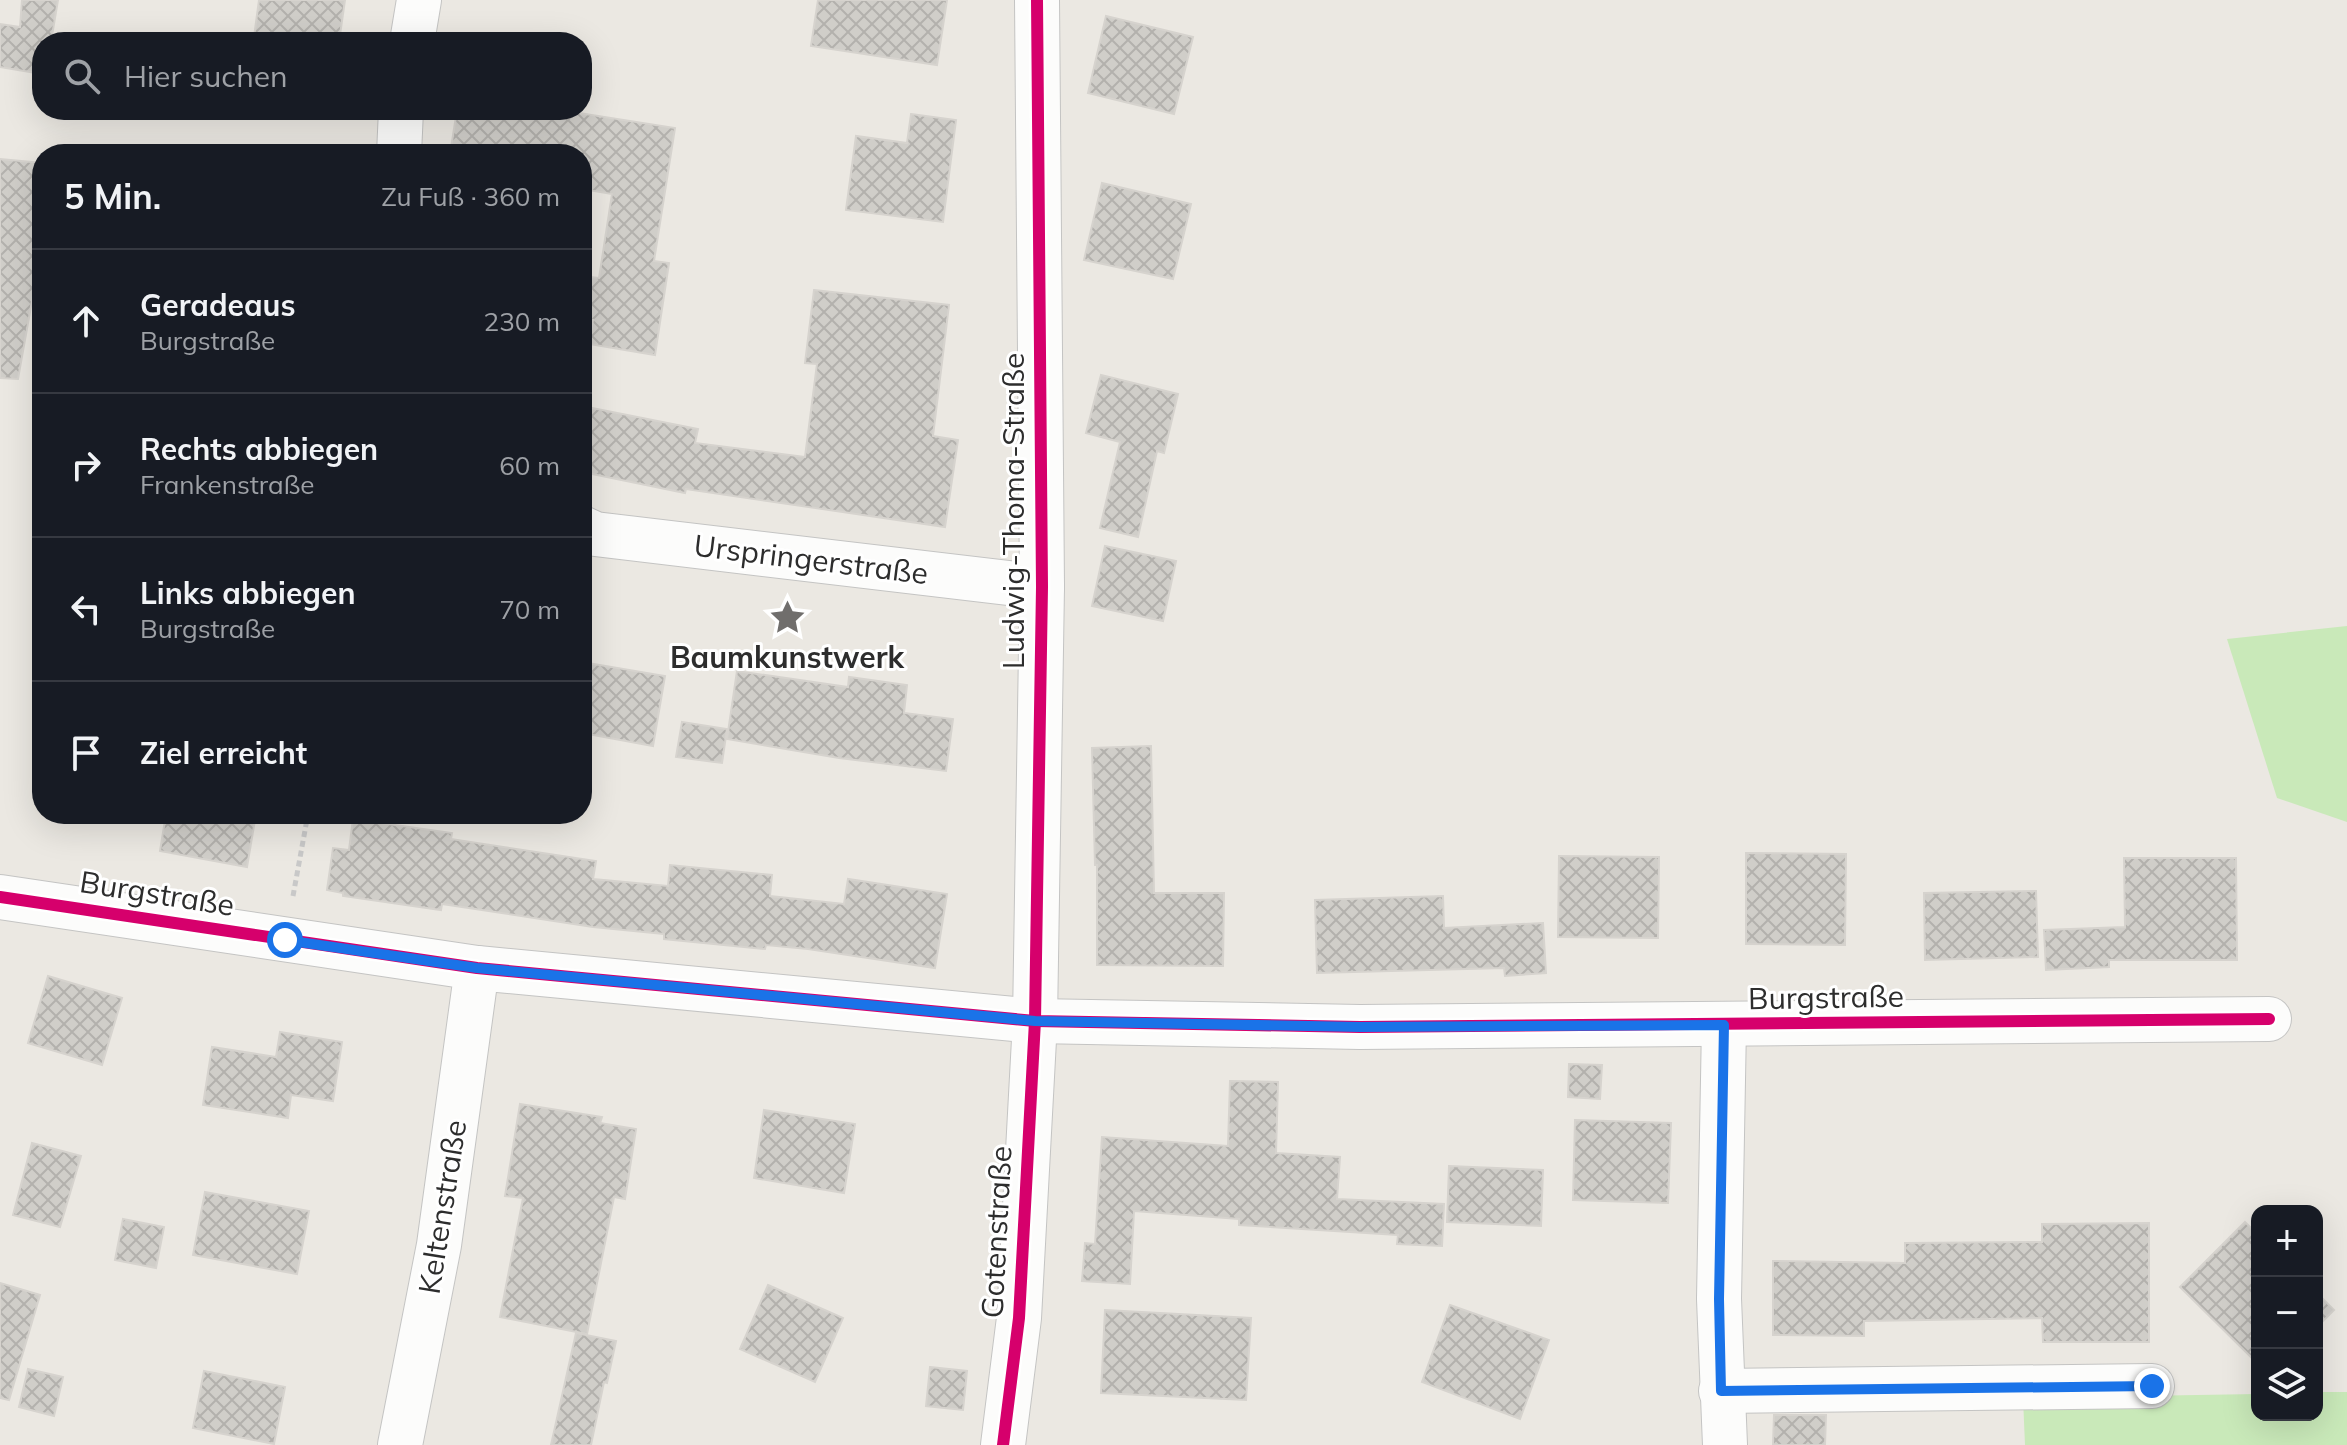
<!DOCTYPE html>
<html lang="de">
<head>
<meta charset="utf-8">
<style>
	body { margin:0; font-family:Mulish,sans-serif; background:#242831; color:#f1f3f6 }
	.controls { position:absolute; right:24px; bottom:24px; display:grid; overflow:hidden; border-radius:16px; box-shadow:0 8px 32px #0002 }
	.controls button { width:72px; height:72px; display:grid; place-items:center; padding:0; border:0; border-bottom:2px solid #363941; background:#171b24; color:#f1f3f6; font:40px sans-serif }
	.stop { position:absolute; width:24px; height:24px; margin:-18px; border:6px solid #1a73e8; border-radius:50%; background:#fff }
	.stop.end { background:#1a73e8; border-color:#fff; box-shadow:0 2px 8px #0008 }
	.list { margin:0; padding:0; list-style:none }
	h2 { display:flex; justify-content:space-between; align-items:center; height:104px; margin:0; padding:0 32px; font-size:34px }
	h2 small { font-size:26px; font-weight:400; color:#9ea1a6 }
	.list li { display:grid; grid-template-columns:52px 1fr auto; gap:24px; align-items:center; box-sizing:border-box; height:144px; padding:0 32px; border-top:2px solid #363941 }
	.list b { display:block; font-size:30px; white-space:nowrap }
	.list p { margin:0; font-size:26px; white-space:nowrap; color:#9ea1a6 }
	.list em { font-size:26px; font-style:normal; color:#9ea1a6 }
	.icon { flex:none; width:44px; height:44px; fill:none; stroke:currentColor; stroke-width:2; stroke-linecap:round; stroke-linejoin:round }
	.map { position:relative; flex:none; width:2347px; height:1445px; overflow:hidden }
	.search { position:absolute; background:#171b24; box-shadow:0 8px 32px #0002; left:32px; top:32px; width:560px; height:88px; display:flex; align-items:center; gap:20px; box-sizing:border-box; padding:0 28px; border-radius:32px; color:#9ea1a6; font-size:30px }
	.panel { position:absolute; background:#171b24; box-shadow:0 8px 32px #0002; left:32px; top:144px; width:560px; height:680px; border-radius:32px }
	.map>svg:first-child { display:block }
	.grass { fill:#c9e9b9 }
	.building { fill:url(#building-cross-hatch); stroke:#d6d3ce; stroke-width:2 }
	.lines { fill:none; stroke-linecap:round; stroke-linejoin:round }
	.street-casing { stroke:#c4c4c3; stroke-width:46 }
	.path { stroke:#c8c8c8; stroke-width:5; stroke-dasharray:6 4; stroke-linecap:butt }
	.street { stroke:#fcfcfb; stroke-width:44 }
	.cycleway-casing { stroke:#fff; stroke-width:17 }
	.cycleway { stroke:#d6006c; stroke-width:12 }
	.route { stroke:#1a73e8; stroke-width:10 }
	.labels { text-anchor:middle; stroke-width:6; stroke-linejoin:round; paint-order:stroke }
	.street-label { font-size:30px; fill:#2d2d2d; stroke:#fff }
	.poi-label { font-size:30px; font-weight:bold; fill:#2d2d2d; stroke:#fff }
</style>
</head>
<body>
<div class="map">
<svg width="2347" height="1445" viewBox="0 0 2347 1445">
	<defs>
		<pattern id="building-cross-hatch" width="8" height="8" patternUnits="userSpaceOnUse" patternTransform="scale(2)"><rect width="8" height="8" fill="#d0cec9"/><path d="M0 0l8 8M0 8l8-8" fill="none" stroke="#b3b1ad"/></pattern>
	</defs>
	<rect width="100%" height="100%" fill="#ebe8e2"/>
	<!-- grass -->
	<g class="grass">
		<polygon points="2347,626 2347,822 2277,798 2227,639"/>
		<polygon points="2317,1392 2347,1392 2347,1445 2025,1445 2023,1398 2257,1394 2257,1415 2317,1415"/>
	</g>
	<!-- building -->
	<g class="building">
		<polygon points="22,0 58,0 51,42 42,42 42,74 0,67 0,24 20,27"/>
		<polygon points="259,0 345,0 339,42 286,42 254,37"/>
		<polygon points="818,0 947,0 937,65 811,46"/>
		<polygon points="1106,16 1193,37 1174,114 1088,93"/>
		<polygon points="457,110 560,110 675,128 654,261 669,263 655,355 589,344 593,320 582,319 582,276 599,278 612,194 582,189 582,154 450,154"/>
		<polygon points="911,114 956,120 943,222 846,210 856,136 907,143"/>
		<polygon points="0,159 42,163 42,245 18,379 0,378"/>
		<polygon points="1102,183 1191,204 1173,279 1084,260"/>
		<polygon points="814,290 949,305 933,436 958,440 945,527 686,489 685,493 582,472 582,406 698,429 695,443 805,457 817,364 805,363"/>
		<polygon points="1101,375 1178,394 1164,453 1157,451 1138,537 1100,528 1120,442 1086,433"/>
		<polygon points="1105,546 1176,561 1163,621 1092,606"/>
		<polygon points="582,662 665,676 653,746 582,733"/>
		<polygon points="737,671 848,687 849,677 907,685 904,713 953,719 946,771 839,758 727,739"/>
		<polygon points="682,722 727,729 722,763 676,757"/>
		<polygon points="1151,746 1154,893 1224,893 1223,966 1097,965 1097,865 1095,865 1092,748"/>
		<polygon points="166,814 256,814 247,867 160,851"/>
		<polygon points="353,819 452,833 451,839 596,861 593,879 668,886 670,865 772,875 770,896 844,904 848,879 947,894 935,968 808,949 766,945 765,949 664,939 664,934 593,927 442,904 441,910 343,896 343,893 327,890 333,848 349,850"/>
		<polygon points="1746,853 1846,854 1845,945 1746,944"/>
		<polygon points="1559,856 1659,857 1658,938 1558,937"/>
		<polygon points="2124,858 2236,858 2237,960 2109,960 2109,967 2046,970 2044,930 2125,927"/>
		<polygon points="2036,891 2038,957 1925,960 1924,893"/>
		<polygon points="1443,896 1444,928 1543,923 1546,973 1505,976 1504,968 1317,973 1315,900"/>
		<polygon points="48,976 122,998 102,1065 28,1043"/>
		<polygon points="280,1032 342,1042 333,1101 291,1095 288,1118 203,1105 212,1047 276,1057"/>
		<polygon points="1569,1064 1602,1065 1600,1099 1568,1097"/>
		<polygon points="1230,1081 1278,1082 1276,1153 1340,1157 1337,1199 1444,1204 1442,1246 1397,1244 1398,1235 1239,1225 1239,1219 1134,1211 1130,1284 1082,1281 1085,1243 1095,1244 1102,1137 1228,1146"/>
		<polygon points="520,1104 602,1117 600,1123 636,1129 625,1199 614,1197 587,1334 500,1317 523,1198 505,1196"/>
		<polygon points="764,1110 855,1124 844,1193 754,1178"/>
		<polygon points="1575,1120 1671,1123 1668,1203 1573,1200"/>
		<polygon points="32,1143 81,1156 60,1227 13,1215"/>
		<polygon points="1449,1166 1543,1170 1541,1226 1447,1222"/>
		<polygon points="205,1192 309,1211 297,1274 193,1255"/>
		<polygon points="123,1219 164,1227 156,1268 115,1260"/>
		<polygon points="2245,1222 2257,1234 2257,1363 2180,1287"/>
		<polygon points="2149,1223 2149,1342 2043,1342 2042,1318 1864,1321 1864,1336 1773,1335 1773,1261 1905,1263 1905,1243 2042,1242 2042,1224"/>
		<polygon points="0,1283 40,1295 9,1400 0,1398"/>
		<polygon points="768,1285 843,1318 815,1382 740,1349"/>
		<polygon points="2317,1293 2334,1310 2317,1327"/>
		<polygon points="1450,1305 1549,1340 1520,1419 1422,1382"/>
		<polygon points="1105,1310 1251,1318 1246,1400 1101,1393"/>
		<polygon points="576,1333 616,1341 607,1383 604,1382 591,1445 551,1445"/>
		<polygon points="930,1367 967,1371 963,1410 926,1406"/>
		<polygon points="28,1369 63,1377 54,1416 19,1407"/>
		<polygon points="204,1371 285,1387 274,1444 193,1428"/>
		<polygon points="1774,1415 1826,1415 1825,1445 1773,1445"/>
	</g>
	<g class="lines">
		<defs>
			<g id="street">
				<polyline points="412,42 419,0"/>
				<polyline points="399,154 401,110"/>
				<polyline points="582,528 595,534 1042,587"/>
				<polyline points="0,897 477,968 1035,1021 1360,1027 2269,1019"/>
				<polyline points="1724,1025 1719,1299 1725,1445"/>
				<polyline points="1721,1391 2152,1386"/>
				<polyline points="400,1445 439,1245 477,968"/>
				<polyline points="1003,1445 1019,1318 1035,1021 1042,587 1037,0"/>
			</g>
		</defs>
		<!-- street casing -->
		<use href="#street" class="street-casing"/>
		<!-- path -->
		<polyline class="path" points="293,896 308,814"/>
		<!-- street -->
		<use href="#street" class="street"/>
		<defs>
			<g id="cycleway">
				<polyline points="0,897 477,968 1035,1021 1360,1027 2269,1019"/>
				<polyline points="1003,1445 1019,1318 1035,1021 1042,587 1037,0"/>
			</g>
		</defs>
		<!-- cycleway casing -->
		<use href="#cycleway" class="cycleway-casing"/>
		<!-- cycleway -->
		<use href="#cycleway" class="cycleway"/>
	</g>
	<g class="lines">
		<!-- route -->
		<polyline class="route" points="285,940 477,968 1035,1021 1360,1027 1724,1025 1719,1299 1721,1391 2152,1386"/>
	</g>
	<!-- icons -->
	<defs>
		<symbol id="sight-bare" viewBox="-9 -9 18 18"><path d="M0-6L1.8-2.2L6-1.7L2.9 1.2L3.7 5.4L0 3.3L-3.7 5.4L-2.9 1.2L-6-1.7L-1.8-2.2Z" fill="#706e6c" stroke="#fff" stroke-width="2.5" paint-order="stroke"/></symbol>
	</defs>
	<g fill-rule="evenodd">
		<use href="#sight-bare" x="762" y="592" width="51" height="51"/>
	</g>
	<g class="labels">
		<!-- street labels -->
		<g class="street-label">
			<text transform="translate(1014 511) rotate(-90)" y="10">Ludwig-Thoma-Straße</text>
			<text transform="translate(811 560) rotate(7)" y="10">Urspringerstraße</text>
			<text transform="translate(157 894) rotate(9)" y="10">Burgstraße</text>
			<text transform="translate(1826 998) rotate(-1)" y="10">Burgstraße</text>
			<text transform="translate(443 1207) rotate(-81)" y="10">Keltenstraße</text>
			<text transform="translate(997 1232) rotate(-87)" y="10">Gotenstraße</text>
		</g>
		<!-- poi labels -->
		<g class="poi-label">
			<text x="787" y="668">Baumkunstwerk</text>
		</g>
	</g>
</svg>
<div class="controls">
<button>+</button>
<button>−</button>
<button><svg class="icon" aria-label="layers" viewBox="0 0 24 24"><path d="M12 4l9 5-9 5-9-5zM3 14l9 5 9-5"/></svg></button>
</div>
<div class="stop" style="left:285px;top:940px"></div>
<div class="stop end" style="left:2152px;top:1386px"></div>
<div class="search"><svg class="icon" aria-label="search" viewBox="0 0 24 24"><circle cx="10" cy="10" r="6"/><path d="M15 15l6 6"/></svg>Hier suchen</div>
<section class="panel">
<h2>5 Min.<small>Zu Fuß · 360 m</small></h2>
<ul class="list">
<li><svg class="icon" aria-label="ahead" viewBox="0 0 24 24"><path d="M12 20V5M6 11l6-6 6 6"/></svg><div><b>Geradeaus</b><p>Burgstraße</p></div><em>230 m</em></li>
<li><svg class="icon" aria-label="right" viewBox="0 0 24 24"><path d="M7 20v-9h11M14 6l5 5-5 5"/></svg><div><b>Rechts abbiegen</b><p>Frankenstraße</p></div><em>60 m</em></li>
<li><svg class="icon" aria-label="left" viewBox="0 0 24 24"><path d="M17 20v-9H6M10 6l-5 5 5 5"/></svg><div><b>Links abbiegen</b><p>Burgstraße</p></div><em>70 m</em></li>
<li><svg class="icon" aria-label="arrive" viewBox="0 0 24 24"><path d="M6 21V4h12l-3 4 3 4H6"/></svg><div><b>Ziel erreicht</b></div></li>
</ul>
</section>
</div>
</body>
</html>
